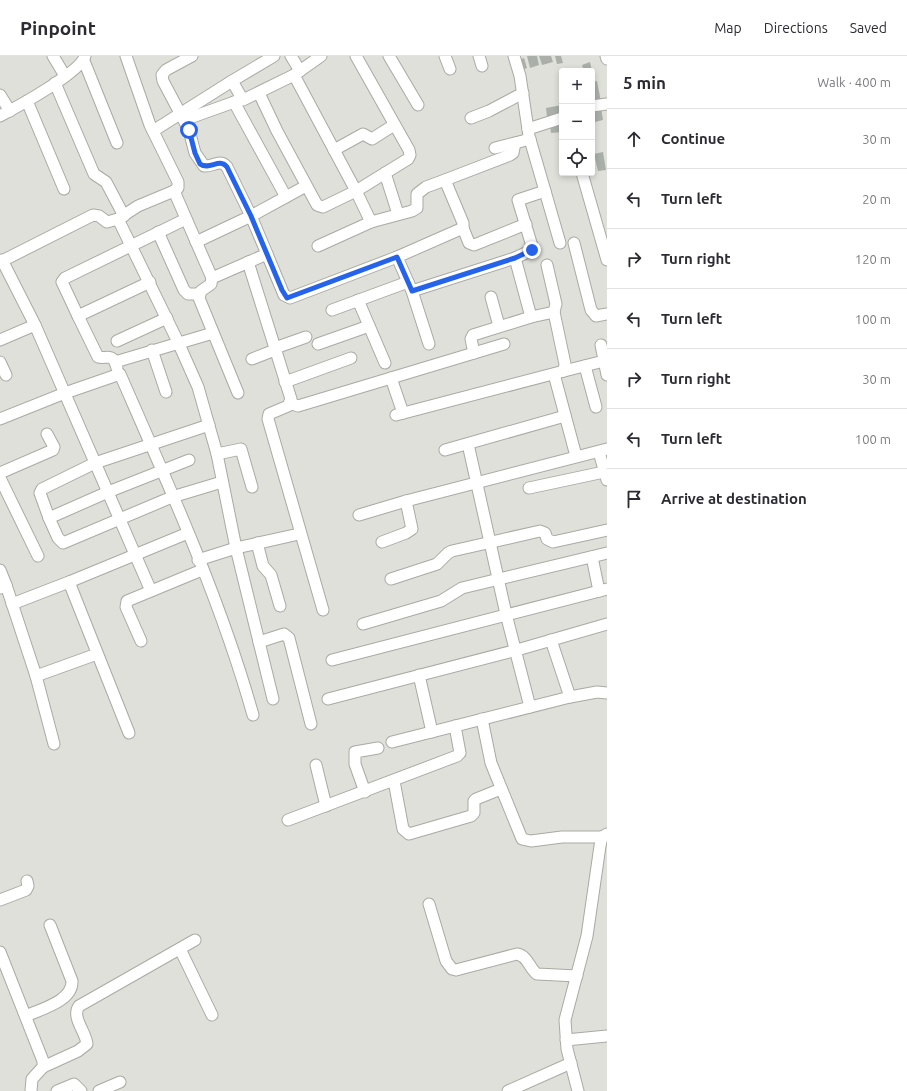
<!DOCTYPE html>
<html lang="en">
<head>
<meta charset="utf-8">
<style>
	body { margin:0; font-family:Ubuntu,sans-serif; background:#f2f2f3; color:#2b2b33 }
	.controls { position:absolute; right:12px; top:12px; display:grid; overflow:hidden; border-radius:4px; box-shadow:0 2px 6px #0003 }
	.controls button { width:36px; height:36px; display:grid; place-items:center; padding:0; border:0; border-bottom:1px solid #e1e1e2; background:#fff; color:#2b2b33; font:20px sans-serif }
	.stop { position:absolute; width:12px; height:12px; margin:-9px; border:3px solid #2563eb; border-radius:50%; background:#fff }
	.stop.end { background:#2563eb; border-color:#fff; box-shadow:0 1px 4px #0008 }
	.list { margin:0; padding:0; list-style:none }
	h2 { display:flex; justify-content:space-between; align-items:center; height:52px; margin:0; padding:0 16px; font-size:17px }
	h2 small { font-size:13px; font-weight:400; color:#7c7c81 }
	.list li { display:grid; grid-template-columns:26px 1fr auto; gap:12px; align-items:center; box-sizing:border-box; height:60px; padding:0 16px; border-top:1px solid #e1e1e2 }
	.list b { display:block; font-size:15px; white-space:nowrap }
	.list em { font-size:13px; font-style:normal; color:#7c7c81 }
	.icon { flex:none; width:22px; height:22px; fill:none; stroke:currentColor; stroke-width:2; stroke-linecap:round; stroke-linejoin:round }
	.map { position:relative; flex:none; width:607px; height:1035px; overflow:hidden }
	header { display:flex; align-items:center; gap:24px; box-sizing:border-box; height:56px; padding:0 20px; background:#fff; border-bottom:1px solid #e1e1e2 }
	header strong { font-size:19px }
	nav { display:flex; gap:22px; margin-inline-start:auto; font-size:14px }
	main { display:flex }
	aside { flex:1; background:#fff }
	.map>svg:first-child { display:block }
	.building { fill:#aaafaa }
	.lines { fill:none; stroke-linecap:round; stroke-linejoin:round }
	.minor-casing { stroke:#a9aaa4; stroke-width:13 }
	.minor { stroke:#fff; stroke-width:11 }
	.route { stroke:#2563eb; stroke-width:5 }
</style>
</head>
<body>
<header>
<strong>Pinpoint</strong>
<nav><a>Map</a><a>Directions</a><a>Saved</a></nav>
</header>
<main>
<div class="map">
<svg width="607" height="1035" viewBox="0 0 607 1035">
	<rect width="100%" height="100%" fill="#dfe0d9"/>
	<!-- building -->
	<g class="building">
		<polygon points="527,0 537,0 539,9 530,12"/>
		<polygon points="539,0 551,0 553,6 542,9"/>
		<polygon points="555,0 561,0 563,7 557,8"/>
		<polygon points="524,2 527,12 522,14 518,4"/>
		<polygon points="590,6 592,15 584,15 582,9"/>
		<polygon points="597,25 601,46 592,48 592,26"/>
		<polygon points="562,49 562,59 547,61 546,52"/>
		<polygon points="601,51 603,64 595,66 593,53"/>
		<polygon points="562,67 562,76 551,77 550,69"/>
		<polygon points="603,96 606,114 598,115 594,98"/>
	</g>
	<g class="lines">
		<defs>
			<g id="minor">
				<polyline points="53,0 65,20"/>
				<polyline points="126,0 150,69 178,126 178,132 174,135 138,150 118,163 178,286 198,331 217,398 236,492 273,643"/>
				<polyline points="291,0 300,15"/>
				<polyline points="389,0 418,49"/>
				<polyline points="445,0 450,13"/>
				<polyline points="479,0 482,10"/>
				<polyline points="606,0 607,3"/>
				<polyline points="84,5 117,87"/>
				<polyline points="294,19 356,135 408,103 410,99 409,94 356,0"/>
				<polyline points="232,25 274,0"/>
				<polyline points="55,27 94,118 106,126 124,160"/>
				<polyline points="259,37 277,75 317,149 323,151 356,135 371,166"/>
				<polyline points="0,39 10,55"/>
				<polyline points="27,45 64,133"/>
				<polyline points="234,46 286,141"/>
				<polyline points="592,50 607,48"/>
				<path d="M0,60C17,51 81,16 85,0"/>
				<polyline points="471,62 489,55 523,37"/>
				<polyline points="184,64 240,44"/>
				<polyline points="528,73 562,62"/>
				<polyline points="153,75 232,25 243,44 294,19 321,0"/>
				<polyline points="495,92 515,87"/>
				<polyline points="334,94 363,78 372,83 394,69"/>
				<polyline points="385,117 398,158"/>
				<polyline points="582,117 607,204"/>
				<polyline points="445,124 510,99 513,97 515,87 530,83"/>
				<path d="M174,135L212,222L267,198L251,160L227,111C220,102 213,111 204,110L195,97L189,74L163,25L162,19L166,14L192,0"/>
				<polyline points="545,135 560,187"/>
				<polyline points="463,172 469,187 474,189 526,168"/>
				<polyline points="158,176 184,234 188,238 199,238"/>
				<polyline points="196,186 251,160 306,130"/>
				<polyline points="574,187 591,254 596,260 607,258"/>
				<polyline points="318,190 371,166 412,155 417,152 417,138 426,131 445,124 463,167 463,172 397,201 412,235 515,202 532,194 532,190 518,144 545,135 529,80 520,20 514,0"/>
				<polyline points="267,198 284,239 290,242 397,201"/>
				<polyline points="515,202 531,261 554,256"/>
				<polyline points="2,204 35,269"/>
				<polyline points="0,206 93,159 99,160 107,166 118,163"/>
				<polyline points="248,206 291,343 288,350 269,358 268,363 323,554"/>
				<polyline points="212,222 211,228 201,235 199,242 238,337"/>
				<polyline points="412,235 429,288"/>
				<polyline points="491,241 499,270"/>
				<polyline points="358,244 385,307"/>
				<polyline points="332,254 408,226"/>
				<polyline points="78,260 62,226 65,222 186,163"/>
				<polyline points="0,284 35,269 151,535"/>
				<polyline points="117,285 167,262"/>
				<polyline points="318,288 369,270"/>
				<polyline points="601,289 607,319"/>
				<polyline points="275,292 306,281"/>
				<polyline points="152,294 166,336"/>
				<polyline points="474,297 471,283 473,279 531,261"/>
				<polyline points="252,303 275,294"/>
				<polyline points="0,306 6,319"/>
				<path d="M115,306C111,298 105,303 98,301L78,260L150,226"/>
				<polyline points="585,310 596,351"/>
				<polyline points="117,312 115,306 213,277"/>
				<polyline points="564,315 604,305"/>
				<polyline points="554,318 576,400"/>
				<polyline points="391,322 403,357"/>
				<polyline points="285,326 351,302"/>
				<polyline points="290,347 298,350 504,288"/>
				<polyline points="396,359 564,315 565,308 554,256 556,248 547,209"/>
				<path d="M0,363L65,337L120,318C169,430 220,542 253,659"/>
				<polyline points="468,388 506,558 530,651"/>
				<polyline points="445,394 565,360"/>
				<polyline points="599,396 607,424"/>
				<polyline points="217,398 241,393 252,431"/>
				<polyline points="189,404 108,436 49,462 40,437 42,433 95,407 209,369"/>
				<polyline points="0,417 53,394 54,391 47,378"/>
				<polyline points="0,422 38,500"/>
				<polyline points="529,432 604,416"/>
				<polyline points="359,459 406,445 607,393"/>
				<polyline points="49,462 58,482 63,487 172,441 222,426"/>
				<polyline points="382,486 406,477 412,473 406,445"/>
				<polyline points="257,487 263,510 271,519 280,550"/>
				<polyline points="592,501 599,535"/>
				<polyline points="198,504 236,492 299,478"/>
				<polyline points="0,514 6,529"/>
				<polyline points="391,523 437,508 448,497 452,495 540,475 545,477 547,483 553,486 607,474"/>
				<polyline points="0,532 6,529 36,620 97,598"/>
				<polyline points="12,548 69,526"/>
				<polyline points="363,568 441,545 462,532 607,497"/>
				<polyline points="551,584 570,641"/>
				<polyline points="141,585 126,551 127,545 202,514"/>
				<polyline points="259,586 284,578 289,582 311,668"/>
				<polyline points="332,604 607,533"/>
				<polyline points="419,619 432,676"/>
				<polyline points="36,620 54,688"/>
				<polyline points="328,643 517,594 607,568"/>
				<polyline points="482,663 491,707 522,783 531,785 562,781 602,781"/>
				<polyline points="129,677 69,526 188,477"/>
				<polyline points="392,686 570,641 597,636 607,637"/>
				<polyline points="316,709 326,750"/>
				<polyline points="394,725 403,773 409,778 471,760 474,757 474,745 476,743 501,733"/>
				<polyline points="365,736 355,708 355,696 378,692"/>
				<polyline points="288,764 457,700 460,697 455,670"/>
				<polyline points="0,844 26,834 28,830 27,825"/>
				<path d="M429,848L446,905L452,913L456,914L517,898C528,900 529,912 537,918L577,920"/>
				<polyline points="180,893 212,959"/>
				<polyline points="0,896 43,1005 43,1011 32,1023 31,1035"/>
				<path d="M26,960C41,953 73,945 72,925L50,869"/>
				<polyline points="566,984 607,980"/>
				<path d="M43,1011L78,995L87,988C86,976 71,961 79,950L195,884"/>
				<polyline points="57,1035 74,1028 81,1035"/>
				<polyline points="99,1035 120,1026"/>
				<polyline points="508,1035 571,1007"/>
				<polyline points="578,1035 567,993 565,964 587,880 600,790 602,781 607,778"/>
			</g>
		</defs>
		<!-- minor casing -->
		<use href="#minor" class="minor-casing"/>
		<!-- minor -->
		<use href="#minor" class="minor"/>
	</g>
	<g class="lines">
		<!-- route -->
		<path class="route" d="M189,74L195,97L200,108C210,115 219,101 227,111L251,160L282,234L287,242L397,201L412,235L515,202L532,194"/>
	</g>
</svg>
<div class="controls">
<button>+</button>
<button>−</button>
<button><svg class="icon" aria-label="locate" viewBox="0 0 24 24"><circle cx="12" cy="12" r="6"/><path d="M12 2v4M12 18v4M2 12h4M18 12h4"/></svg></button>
</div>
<div class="stop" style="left:189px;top:74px"></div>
<div class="stop end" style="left:532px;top:194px"></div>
</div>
<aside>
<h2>5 min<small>Walk · 400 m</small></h2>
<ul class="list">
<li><svg class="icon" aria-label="ahead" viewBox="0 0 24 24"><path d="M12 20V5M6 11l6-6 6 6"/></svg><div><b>Continue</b></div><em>30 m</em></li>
<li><svg class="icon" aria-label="left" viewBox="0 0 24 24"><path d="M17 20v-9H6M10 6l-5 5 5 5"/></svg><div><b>Turn left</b></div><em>20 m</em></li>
<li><svg class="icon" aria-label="right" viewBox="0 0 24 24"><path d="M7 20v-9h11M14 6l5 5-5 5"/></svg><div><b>Turn right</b></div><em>120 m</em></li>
<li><svg class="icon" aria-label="left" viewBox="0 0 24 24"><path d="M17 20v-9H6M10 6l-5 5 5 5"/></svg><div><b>Turn left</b></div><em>100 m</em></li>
<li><svg class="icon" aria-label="right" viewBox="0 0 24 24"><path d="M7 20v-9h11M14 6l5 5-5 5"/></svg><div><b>Turn right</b></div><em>30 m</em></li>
<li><svg class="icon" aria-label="left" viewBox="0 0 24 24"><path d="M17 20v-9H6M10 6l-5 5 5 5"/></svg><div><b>Turn left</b></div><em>100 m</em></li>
<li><svg class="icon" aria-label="arrive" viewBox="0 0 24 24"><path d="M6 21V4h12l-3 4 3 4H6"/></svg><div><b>Arrive at destination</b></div></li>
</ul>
</aside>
</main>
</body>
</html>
